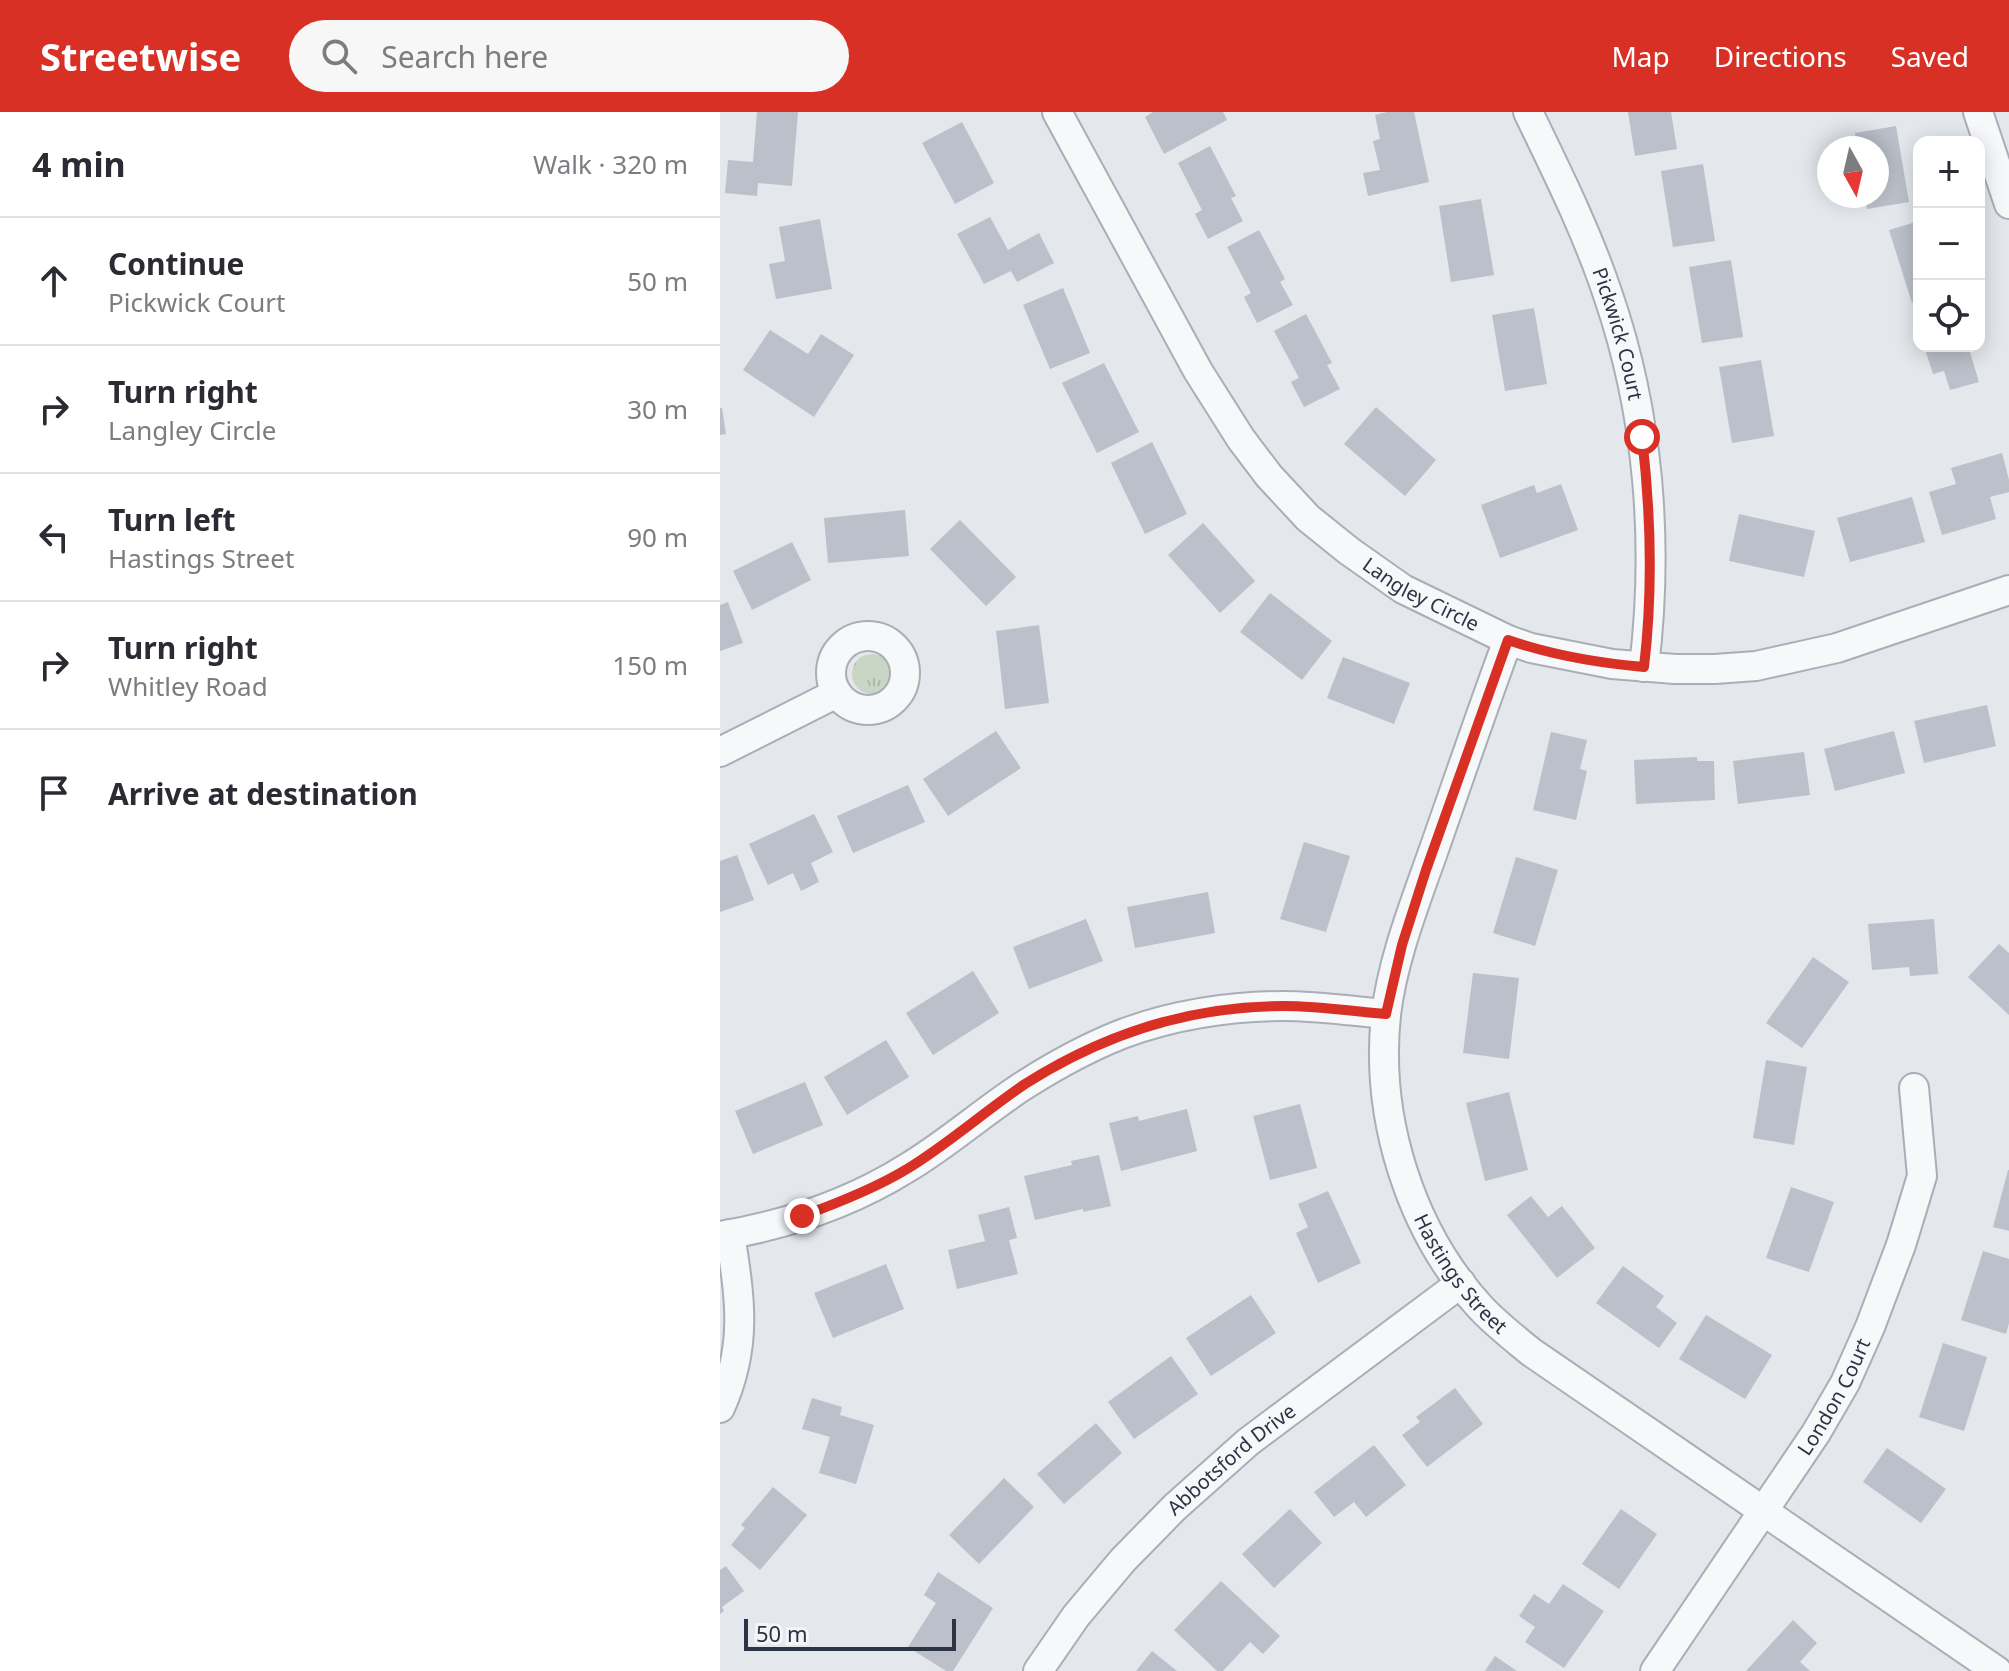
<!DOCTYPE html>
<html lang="en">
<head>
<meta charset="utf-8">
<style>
	body { margin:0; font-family:"Noto Sans",sans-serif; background:#f7f7f7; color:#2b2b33 }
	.controls { position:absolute; right:24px; top:24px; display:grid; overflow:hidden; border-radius:16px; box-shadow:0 4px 20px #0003 }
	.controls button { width:72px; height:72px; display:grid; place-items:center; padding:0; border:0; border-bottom:2px solid #e1e1e2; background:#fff; color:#2b2b33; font:40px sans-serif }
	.compass { position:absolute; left:1097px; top:24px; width:72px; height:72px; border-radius:50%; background:#fff; box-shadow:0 4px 20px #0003; rotate:172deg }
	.scale { position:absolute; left:24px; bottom:20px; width:212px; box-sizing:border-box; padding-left:8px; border:4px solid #2b3445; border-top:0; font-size:22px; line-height:28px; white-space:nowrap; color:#2b3445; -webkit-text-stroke:6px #f4f6f9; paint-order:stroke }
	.stop { position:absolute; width:24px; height:24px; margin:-18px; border:6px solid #d93025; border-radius:50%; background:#fff }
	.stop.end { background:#d93025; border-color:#fff; box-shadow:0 2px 8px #0008 }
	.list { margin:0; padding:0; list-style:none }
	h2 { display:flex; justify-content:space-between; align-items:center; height:104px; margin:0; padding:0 32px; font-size:34px }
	h2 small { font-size:26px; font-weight:400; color:#7c7c81 }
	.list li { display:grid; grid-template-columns:52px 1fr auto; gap:24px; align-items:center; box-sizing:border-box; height:128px; padding:0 32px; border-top:2px solid #e1e1e2 }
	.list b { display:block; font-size:30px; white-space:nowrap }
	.list p { margin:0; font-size:26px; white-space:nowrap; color:#7c7c81 }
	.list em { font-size:26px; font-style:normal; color:#7c7c81 }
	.icon { flex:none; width:44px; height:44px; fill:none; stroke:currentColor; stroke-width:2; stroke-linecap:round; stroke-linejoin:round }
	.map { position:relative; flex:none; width:1289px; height:1559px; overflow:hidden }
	header { display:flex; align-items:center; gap:48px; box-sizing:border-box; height:112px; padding:0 40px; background:#d93025; color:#fff }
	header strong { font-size:38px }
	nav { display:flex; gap:44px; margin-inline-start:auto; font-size:28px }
	.search { width:560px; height:72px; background:#f7f7f7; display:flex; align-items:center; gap:20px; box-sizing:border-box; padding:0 28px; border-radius:44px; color:#7c7c81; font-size:30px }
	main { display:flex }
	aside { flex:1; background:#fff }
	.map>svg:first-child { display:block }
	.grass { fill:url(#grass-tufts) }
	.building { fill:#bbc0ca }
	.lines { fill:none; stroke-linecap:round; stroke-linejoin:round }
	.minor-casing { stroke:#a9aeb7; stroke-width:32 }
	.minor { stroke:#f7f8fa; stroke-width:28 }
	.route { stroke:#d93025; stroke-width:10 }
	.labels { text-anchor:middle; stroke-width:8; stroke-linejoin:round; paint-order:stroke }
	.street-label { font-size:20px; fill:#2b3445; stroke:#f4f6f9 }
</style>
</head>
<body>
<header>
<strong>Streetwise</strong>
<div class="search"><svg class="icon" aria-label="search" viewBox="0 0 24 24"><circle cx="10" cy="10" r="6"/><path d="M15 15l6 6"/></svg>Search here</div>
<nav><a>Map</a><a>Directions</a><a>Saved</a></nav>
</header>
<main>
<aside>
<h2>4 min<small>Walk · 320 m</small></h2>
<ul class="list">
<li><svg class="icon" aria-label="ahead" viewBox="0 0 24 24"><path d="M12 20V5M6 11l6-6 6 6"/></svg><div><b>Continue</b><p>Pickwick Court</p></div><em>50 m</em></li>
<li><svg class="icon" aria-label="right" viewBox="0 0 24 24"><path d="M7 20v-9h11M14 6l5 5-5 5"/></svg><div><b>Turn right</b><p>Langley Circle</p></div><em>30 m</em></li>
<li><svg class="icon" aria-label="left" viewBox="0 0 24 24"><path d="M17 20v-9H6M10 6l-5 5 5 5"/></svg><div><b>Turn left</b><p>Hastings Street</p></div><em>90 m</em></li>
<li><svg class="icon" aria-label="right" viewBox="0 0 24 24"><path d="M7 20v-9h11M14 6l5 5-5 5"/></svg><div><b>Turn right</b><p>Whitley Road</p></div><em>150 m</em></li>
<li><svg class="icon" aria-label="arrive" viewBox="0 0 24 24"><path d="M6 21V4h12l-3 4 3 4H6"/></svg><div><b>Arrive at destination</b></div></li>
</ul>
</aside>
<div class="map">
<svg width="1289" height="1559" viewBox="0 0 1289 1559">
	<defs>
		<pattern id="grass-tufts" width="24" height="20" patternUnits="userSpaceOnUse" patternTransform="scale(2)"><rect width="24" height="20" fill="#c9d6c5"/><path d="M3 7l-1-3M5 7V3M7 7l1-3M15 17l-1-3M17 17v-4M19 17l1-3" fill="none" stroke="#adb8ab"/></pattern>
	</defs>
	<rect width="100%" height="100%" fill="#e4e7ec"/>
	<!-- grass -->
	<circle class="grass" cx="152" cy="562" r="20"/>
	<!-- building -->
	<g class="building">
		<polygon points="37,0 78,0 72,74 38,71 37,84 5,81 8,48 33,50"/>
		<polygon points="433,0 503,0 507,8 444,42 425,5"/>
		<polygon points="667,0 694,0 709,70 648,84 643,61 660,58 653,29 660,27 655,3"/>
		<polygon points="908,0 951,0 957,37 915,44"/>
		<polygon points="242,10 274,71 235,92 202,31"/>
		<polygon points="1176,14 1189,90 1147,97 1145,84 1157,84 1157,36 1137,36 1135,21"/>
		<polygon points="490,34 516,84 511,86 523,109 488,127 475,102 482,98 458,51"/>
		<polygon points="983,52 995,129 953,135 941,59"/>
		<polygon points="761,87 774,163 731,170 719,94"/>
		<polygon points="270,105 288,138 319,121 334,151 297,170 291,159 264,172 237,122"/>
		<polygon points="100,107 112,177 56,187 49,152 65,149 59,115"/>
		<polygon points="1199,109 1199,189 1192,191 1169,118"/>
		<polygon points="539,118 565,167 560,170 573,193 537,211 524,185 531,181 507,135"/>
		<polygon points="1011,148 1023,225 982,231 969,155"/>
		<polygon points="343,176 370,241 330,257 303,193"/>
		<polygon points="814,196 827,272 785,279 772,203"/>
		<polygon points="586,202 612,251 607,253 620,277 584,295 571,270 579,266 554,219"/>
		<polygon points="50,218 88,242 101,222 134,243 94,305 23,258"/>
		<polygon points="1204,234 1248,234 1259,270 1230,278 1224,259 1213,262"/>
		<polygon points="1041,248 1054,324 1012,331 999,255"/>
		<polygon points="384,251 419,320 377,341 342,271"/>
		<polygon points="656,295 716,348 685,384 624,332"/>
		<polygon points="0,296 2,296 6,322 0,323"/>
		<polygon points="432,330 467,402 425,422 391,351"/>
		<polygon points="1282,341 1289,368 1289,380 1270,385 1276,407 1222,423 1209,380 1236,372 1231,356"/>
		<polygon points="841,372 858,418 780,446 761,393 814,373 817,381"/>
		<polygon points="1192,385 1205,430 1130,450 1117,406"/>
		<polygon points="185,398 189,444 108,451 104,406"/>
		<polygon points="1019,402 1095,419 1084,465 1009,449"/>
		<polygon points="240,408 296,465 266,494 210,437"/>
		<polygon points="483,411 535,469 500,501 448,443"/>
		<polygon points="72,430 91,468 32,498 13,459"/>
		<polygon points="550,481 612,529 582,568 520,520"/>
		<polygon points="8,490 23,531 0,539 0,493"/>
		<polygon points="319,513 329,591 285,597 276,519"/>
		<polygon points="623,545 690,571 674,612 607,586"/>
		<polygon points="1267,593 1276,634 1204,651 1194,609"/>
		<polygon points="276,619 301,656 228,704 203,667"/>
		<polygon points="1174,619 1185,661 1115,679 1104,637"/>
		<polygon points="831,620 867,628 860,657 867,659 856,708 813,698"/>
		<polygon points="1084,640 1090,683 1018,692 1013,649"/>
		<polygon points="977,645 977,649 994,649 995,688 916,692 914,648"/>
		<polygon points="188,673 205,710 133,741 117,704"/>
		<polygon points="94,702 113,740 91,751 99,770 81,779 73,761 48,773 29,732"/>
		<polygon points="584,730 630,744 606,820 560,807"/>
		<polygon points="17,743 34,788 0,800 0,749"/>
		<polygon points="796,745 838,758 815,834 773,821"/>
		<polygon points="488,780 495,821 415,836 407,795"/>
		<polygon points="366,807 383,849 309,877 293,835"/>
		<polygon points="1214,807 1218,862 1190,864 1189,855 1152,858 1148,812"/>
		<polygon points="1279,832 1289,841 1289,903 1248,865"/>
		<polygon points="1093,845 1129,870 1082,936 1046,911"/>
		<polygon points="253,859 279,901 213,943 186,901"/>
		<polygon points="753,861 799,866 789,947 743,941"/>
		<polygon points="166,928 189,965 127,1003 104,965"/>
		<polygon points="1046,948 1087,955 1074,1033 1033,1026"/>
		<polygon points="85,970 103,1013 33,1042 15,999"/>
		<polygon points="789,980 808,1058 765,1069 746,991"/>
		<polygon points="580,992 597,1056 550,1068 533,1004"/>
		<polygon points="467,997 477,1039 401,1059 389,1011 418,1004 419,1009"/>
		<polygon points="379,1043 391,1094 363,1100 363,1097 315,1108 304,1064 352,1053 351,1049"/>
		<polygon points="1288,1058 1289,1058 1289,1119 1273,1115"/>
		<polygon points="1071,1075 1114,1090 1089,1160 1046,1146"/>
		<polygon points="608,1079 641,1151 598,1171 576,1121 588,1115 578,1092"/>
		<polygon points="811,1084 828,1105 842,1094 875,1136 837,1166 787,1103"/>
		<polygon points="289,1095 297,1126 289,1128 298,1162 237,1177 228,1138 265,1129 258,1103"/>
		<polygon points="1263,1139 1289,1147 1289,1211 1286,1222 1241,1208"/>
		<polygon points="166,1152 184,1197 113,1226 94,1181"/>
		<polygon points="903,1154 944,1184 936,1195 957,1211 939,1236 876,1191"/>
		<polygon points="531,1183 556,1221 491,1264 466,1226"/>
		<polygon points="986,1203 1052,1243 1025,1287 959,1247"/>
		<polygon points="1223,1231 1267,1245 1244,1319 1199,1305"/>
		<polygon points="451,1244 478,1282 414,1327 388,1290"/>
		<polygon points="735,1276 763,1312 707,1355 682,1323 700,1310 696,1305"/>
		<polygon points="92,1286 122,1295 120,1303 154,1313 136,1372 99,1361 110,1325 82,1317"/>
		<polygon points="376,1311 402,1341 344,1392 317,1362"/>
		<polygon points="654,1333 686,1373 646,1405 634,1390 614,1405 594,1380"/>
		<polygon points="1167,1336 1226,1377 1201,1411 1143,1370"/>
		<polygon points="284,1366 314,1395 259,1452 229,1423"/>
		<polygon points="53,1375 87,1403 40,1458 11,1433 25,1416 21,1413"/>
		<polygon points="570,1397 602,1431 554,1476 522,1442"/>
		<polygon points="901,1397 937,1422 899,1477 862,1452"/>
		<polygon points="6,1454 24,1479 2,1495 4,1499 0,1502 0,1458"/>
		<polygon points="218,1460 273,1496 233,1559 226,1559 188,1535 216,1491 204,1483"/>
		<polygon points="501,1469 560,1524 543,1542 530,1530 503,1559 497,1559 454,1518"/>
		<polygon points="843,1472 884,1499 844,1556 805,1530 815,1515 799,1504 814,1482 829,1492"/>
		<polygon points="1073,1508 1097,1531 1080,1550 1090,1559 1026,1559"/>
		<polygon points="432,1539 457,1559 416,1559"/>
		<polygon points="775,1544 797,1559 765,1559"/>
	</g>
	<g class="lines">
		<defs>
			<g id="minor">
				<path id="s1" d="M337,0L478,259L521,327L549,364L588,406L629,439L683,477L788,528L811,536L892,552L955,557H995L1036,554L1117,536L1289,478"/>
				<path id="s2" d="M808,0C837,60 867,120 888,183C929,302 939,431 924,555"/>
				<polyline points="1258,0 1289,92"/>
				<circle cx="148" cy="561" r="37"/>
				<path id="s3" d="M788,528C762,598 738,669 713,740C695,791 672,849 666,903C655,1006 690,1119 761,1196C776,1212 794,1226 811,1240L1277,1559"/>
				<polyline points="0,640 117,581"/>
				<path d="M0,1124C65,1113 131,1091 187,1056C229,1031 265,998 306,972C336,953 369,935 402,922C452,903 510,894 563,894C597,894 632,899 666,902"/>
				<path d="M0,1296C28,1234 20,1186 10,1122"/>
				<path id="s4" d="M318,1559L356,1504L403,1448L455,1395L528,1330L741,1171"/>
				<path id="s5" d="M935,1559L1096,1321L1125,1271L1150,1215L1181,1133L1202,1064L1194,976"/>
			</g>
		</defs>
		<!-- minor casing -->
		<use href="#minor" class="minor-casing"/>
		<!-- minor -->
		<use href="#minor" class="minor"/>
	</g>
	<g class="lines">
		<!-- route -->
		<path class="route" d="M82,1104C118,1091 154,1077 187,1057C228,1032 265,999 305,972C384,922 469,894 563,894C597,894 632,899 666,902L682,833L706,758L788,528C832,543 878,551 924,555C933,479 931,402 922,325"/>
	</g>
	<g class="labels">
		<!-- street labels -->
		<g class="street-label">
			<text dy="7" stroke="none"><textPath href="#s2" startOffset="240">Pickwick Court</textPath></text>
			<text dy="7" stroke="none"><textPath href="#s1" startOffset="616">Langley Circle</textPath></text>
			<text dy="7" stroke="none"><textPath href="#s3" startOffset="672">Hastings Street</textPath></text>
			<text dy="7" stroke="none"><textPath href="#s5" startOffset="328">London Court</textPath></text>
			<text dy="7" stroke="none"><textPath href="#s4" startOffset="288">Abbotsford Drive</textPath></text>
		</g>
	</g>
</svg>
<div class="controls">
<button>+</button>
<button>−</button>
<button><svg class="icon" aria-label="locate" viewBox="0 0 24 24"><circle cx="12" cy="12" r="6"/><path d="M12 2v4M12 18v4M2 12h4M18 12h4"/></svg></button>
</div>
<svg class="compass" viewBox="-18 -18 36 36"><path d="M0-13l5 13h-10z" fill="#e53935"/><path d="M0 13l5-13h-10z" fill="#7c7c81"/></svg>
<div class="scale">50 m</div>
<div class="stop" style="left:922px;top:325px"></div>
<div class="stop end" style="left:82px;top:1104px"></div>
</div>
</main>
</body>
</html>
